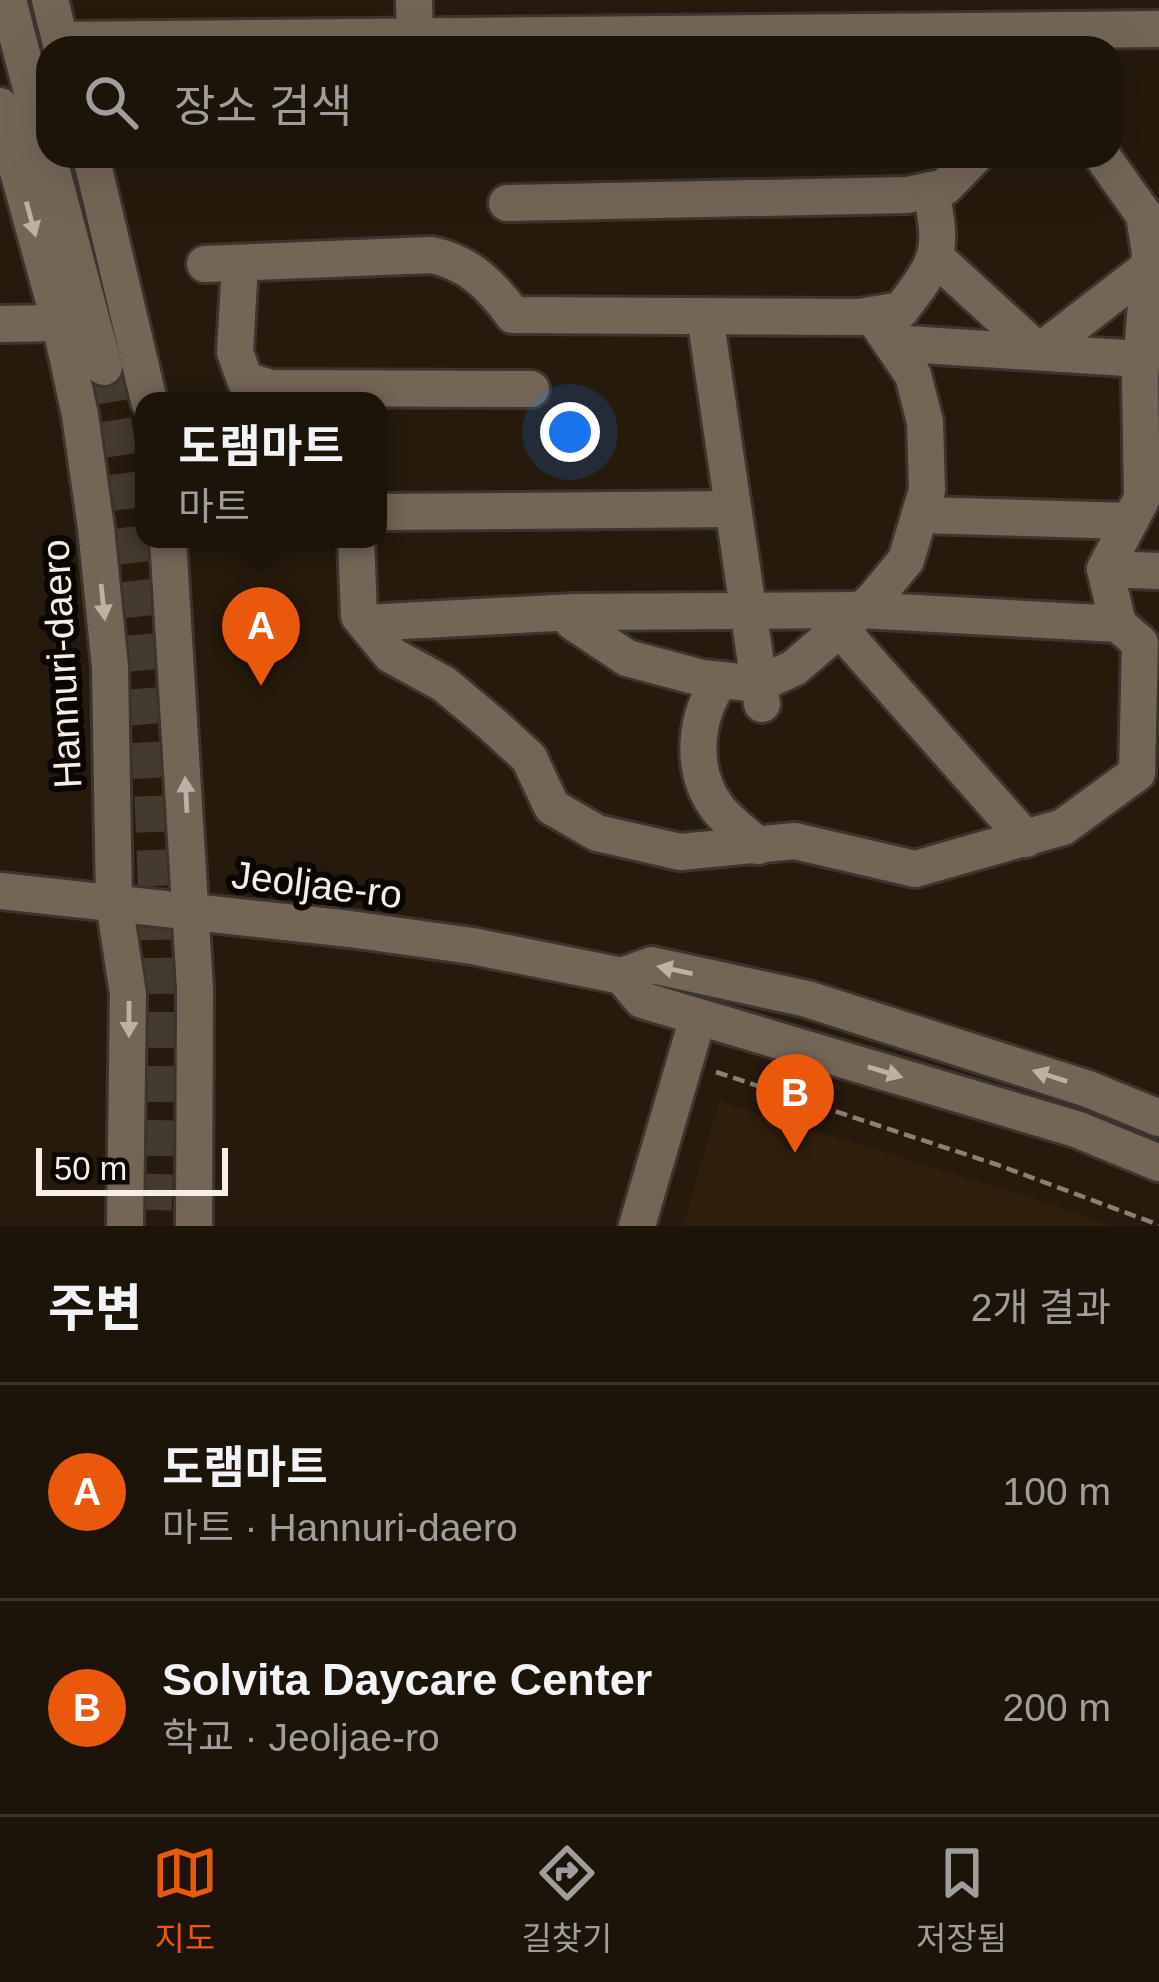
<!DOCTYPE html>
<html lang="ko">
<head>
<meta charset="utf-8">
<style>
	body { margin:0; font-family:Helvetica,"Noto Sans KR",sans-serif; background:#251d12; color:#f1f3f6 }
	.scale { position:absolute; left:36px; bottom:30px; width:192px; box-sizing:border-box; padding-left:12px; border:6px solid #f6eee5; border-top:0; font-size:33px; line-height:42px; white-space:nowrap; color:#f6eee5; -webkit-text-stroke:9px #0a0603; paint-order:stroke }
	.you { position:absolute; left:570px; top:432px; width:42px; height:42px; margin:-30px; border:9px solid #fff; border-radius:50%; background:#1a73e8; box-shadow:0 0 0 18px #1a73e833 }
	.badge { display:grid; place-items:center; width:78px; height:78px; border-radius:50%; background:#ea580c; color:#fff; font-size:39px; font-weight:700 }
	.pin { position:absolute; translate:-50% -99px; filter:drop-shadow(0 3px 6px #0008) }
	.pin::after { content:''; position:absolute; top:63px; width:42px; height:36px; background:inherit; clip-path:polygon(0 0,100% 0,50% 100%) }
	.popup { position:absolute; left:135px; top:392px; width:252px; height:156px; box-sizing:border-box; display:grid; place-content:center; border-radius:24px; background:#1c1409; filter:drop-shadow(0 3px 9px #0005); font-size:39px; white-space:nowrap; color:#a09e9c }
	.popup b { font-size:45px; color:#f1f3f6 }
	.popup::after { content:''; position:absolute; left:50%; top:100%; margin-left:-24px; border:24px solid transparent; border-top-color:#1c1409 }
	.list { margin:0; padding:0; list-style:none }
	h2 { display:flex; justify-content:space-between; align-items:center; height:156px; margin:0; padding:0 48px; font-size:51px }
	h2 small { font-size:39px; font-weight:400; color:#a09e9c }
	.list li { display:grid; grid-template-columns:78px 1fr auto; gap:36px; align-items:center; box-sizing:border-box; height:216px; padding:0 48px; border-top:3px solid #3a332a }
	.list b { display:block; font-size:45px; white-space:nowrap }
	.list p { margin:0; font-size:39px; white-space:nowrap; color:#a09e9c }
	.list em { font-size:39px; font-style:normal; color:#a09e9c }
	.icon { flex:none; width:66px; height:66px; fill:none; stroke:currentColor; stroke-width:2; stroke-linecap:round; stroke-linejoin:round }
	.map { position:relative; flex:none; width:1159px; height:1226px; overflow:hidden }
	.search { position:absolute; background:#1c1409; box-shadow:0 12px 48px #0002; left:36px; right:36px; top:36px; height:132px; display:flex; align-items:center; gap:30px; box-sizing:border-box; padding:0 42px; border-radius:36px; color:#a09e9c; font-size:45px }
	.sheet { height:588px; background:#1c1409 }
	nav { display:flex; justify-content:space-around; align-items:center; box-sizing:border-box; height:168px; border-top:3px solid #3a332a; background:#1c1409; font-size:33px; color:#a09e9c }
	nav a { display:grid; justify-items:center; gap:6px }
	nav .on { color:#ea580c }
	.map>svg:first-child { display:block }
	.built { fill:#2f1f0c }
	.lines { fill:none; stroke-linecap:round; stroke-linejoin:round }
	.minor-tunnel { stroke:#443a2d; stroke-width:36; stroke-dasharray:36 18; stroke-linecap:butt }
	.minor-casing { stroke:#3c342e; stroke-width:42 }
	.path { stroke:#8a8175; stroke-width:4.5; stroke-dasharray:12 6; stroke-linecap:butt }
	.minor { stroke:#746657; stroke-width:36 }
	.oneway { fill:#bcb1a5 }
	.labels { text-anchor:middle; stroke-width:12; stroke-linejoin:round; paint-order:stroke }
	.street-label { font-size:39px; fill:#f6eee5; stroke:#0a0603 }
</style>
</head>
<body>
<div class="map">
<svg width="1159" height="1226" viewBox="0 0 1159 1226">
	<rect width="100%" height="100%" fill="#251a0c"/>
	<!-- built -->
	<polygon class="built" points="719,1101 1054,1205 1109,1226 683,1226"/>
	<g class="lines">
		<!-- minor-tunnel -->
		<path class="minor-tunnel" d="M104,367C155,651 165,938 153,1226"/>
		<defs>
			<g id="minor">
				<polyline points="8,0 48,154"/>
				<polyline points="50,0 62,48"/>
				<polyline points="414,0 415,36"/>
				<polyline points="60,40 1159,29"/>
				<polyline points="0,106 60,323 80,415 96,528 110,667 114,903 128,994 125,1226"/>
				<polyline points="48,156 104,367"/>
				<polyline points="91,156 149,401"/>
				<polyline points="507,203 907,195 945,187 975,156"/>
				<polyline points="935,257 1039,352 1149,267"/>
				<path d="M205,264L432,255C469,263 491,285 513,315L860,317L901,310C940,259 943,253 931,190"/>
				<polyline points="240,264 235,352 245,380 271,388 531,389"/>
				<polyline points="705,316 762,704"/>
				<polyline points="0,324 60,323"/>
				<polyline points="891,343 1142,359"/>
				<polyline points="378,512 731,509"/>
				<polyline points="920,515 1130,521"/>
				<polyline points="168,539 195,989 194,1226"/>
				<polyline points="356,539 359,616 391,655 444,684 493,725 529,758 552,807 597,833 680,852 795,841 915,869 1063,827 1137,773 1140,643 1118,624 1105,569 1142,498 1140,379 1150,253 1144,215 1102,156"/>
				<polyline points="1105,569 1159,571"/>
				<polyline points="574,612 573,622 627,658 702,678 759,684 794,668 873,600 906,560 927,490 925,422 913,375 872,315"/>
				<polyline points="365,623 574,612 861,610 1118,624"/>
				<polyline points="840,629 1026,839"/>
				<path d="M721,680C695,714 689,768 716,806C726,821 745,833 758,846"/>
				<polyline points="0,891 350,929 472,946 622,976 652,965 807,999 1088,1089 1159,1118"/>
				<polyline points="622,976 642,1000 1076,1129 1159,1163"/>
				<polyline points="637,1226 698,1017"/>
			</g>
		</defs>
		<!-- minor casing -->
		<use href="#minor" class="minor-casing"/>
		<!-- path -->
		<polyline class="path" points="716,1072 998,1165 1159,1225"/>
		<!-- minor -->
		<use href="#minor" class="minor"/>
	</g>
	<!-- one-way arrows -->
	<defs><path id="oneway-solid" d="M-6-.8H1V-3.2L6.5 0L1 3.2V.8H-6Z" transform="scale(3)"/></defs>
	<g class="oneway">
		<use href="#oneway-solid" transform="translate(31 219) rotate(75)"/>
		<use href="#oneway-solid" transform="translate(103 602) rotate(84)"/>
		<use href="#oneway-solid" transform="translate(186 795) rotate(-93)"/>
		<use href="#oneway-solid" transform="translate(675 970) rotate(-168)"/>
		<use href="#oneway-solid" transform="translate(129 1019) rotate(90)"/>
		<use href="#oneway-solid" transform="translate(885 1072) rotate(17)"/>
		<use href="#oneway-solid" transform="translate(1050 1076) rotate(-162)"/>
	</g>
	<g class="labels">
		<!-- street labels -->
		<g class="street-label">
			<text transform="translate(61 664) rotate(-93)" y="14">Hannuri-daero</text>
			<text transform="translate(317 884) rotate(7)" y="14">Jeoljae-ro</text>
		</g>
	</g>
</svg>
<div class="scale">50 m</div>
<div class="you"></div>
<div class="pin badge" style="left:261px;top:686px">A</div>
<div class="popup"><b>도램마트</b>마트</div>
<div class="pin badge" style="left:795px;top:1153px">B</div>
<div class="search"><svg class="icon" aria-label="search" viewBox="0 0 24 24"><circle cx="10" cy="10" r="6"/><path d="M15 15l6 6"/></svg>장소 검색</div>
</div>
<section class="sheet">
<h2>주변<small>2개 결과</small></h2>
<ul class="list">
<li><span class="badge">A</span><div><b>도램마트</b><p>마트 · Hannuri-daero</p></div><em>100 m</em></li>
<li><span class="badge">B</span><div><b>Solvita Daycare Center</b><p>학교 · Jeoljae-ro</p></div><em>200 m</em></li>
</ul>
</section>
<nav>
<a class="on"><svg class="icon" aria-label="map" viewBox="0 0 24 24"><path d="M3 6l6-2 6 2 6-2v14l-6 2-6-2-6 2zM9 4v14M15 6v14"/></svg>지도</a>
<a><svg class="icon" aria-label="directions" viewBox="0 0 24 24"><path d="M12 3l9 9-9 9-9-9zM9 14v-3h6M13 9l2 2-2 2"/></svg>길찾기</a>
<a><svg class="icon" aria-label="saved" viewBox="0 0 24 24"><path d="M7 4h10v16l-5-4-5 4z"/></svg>저장됨</a>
</nav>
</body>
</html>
